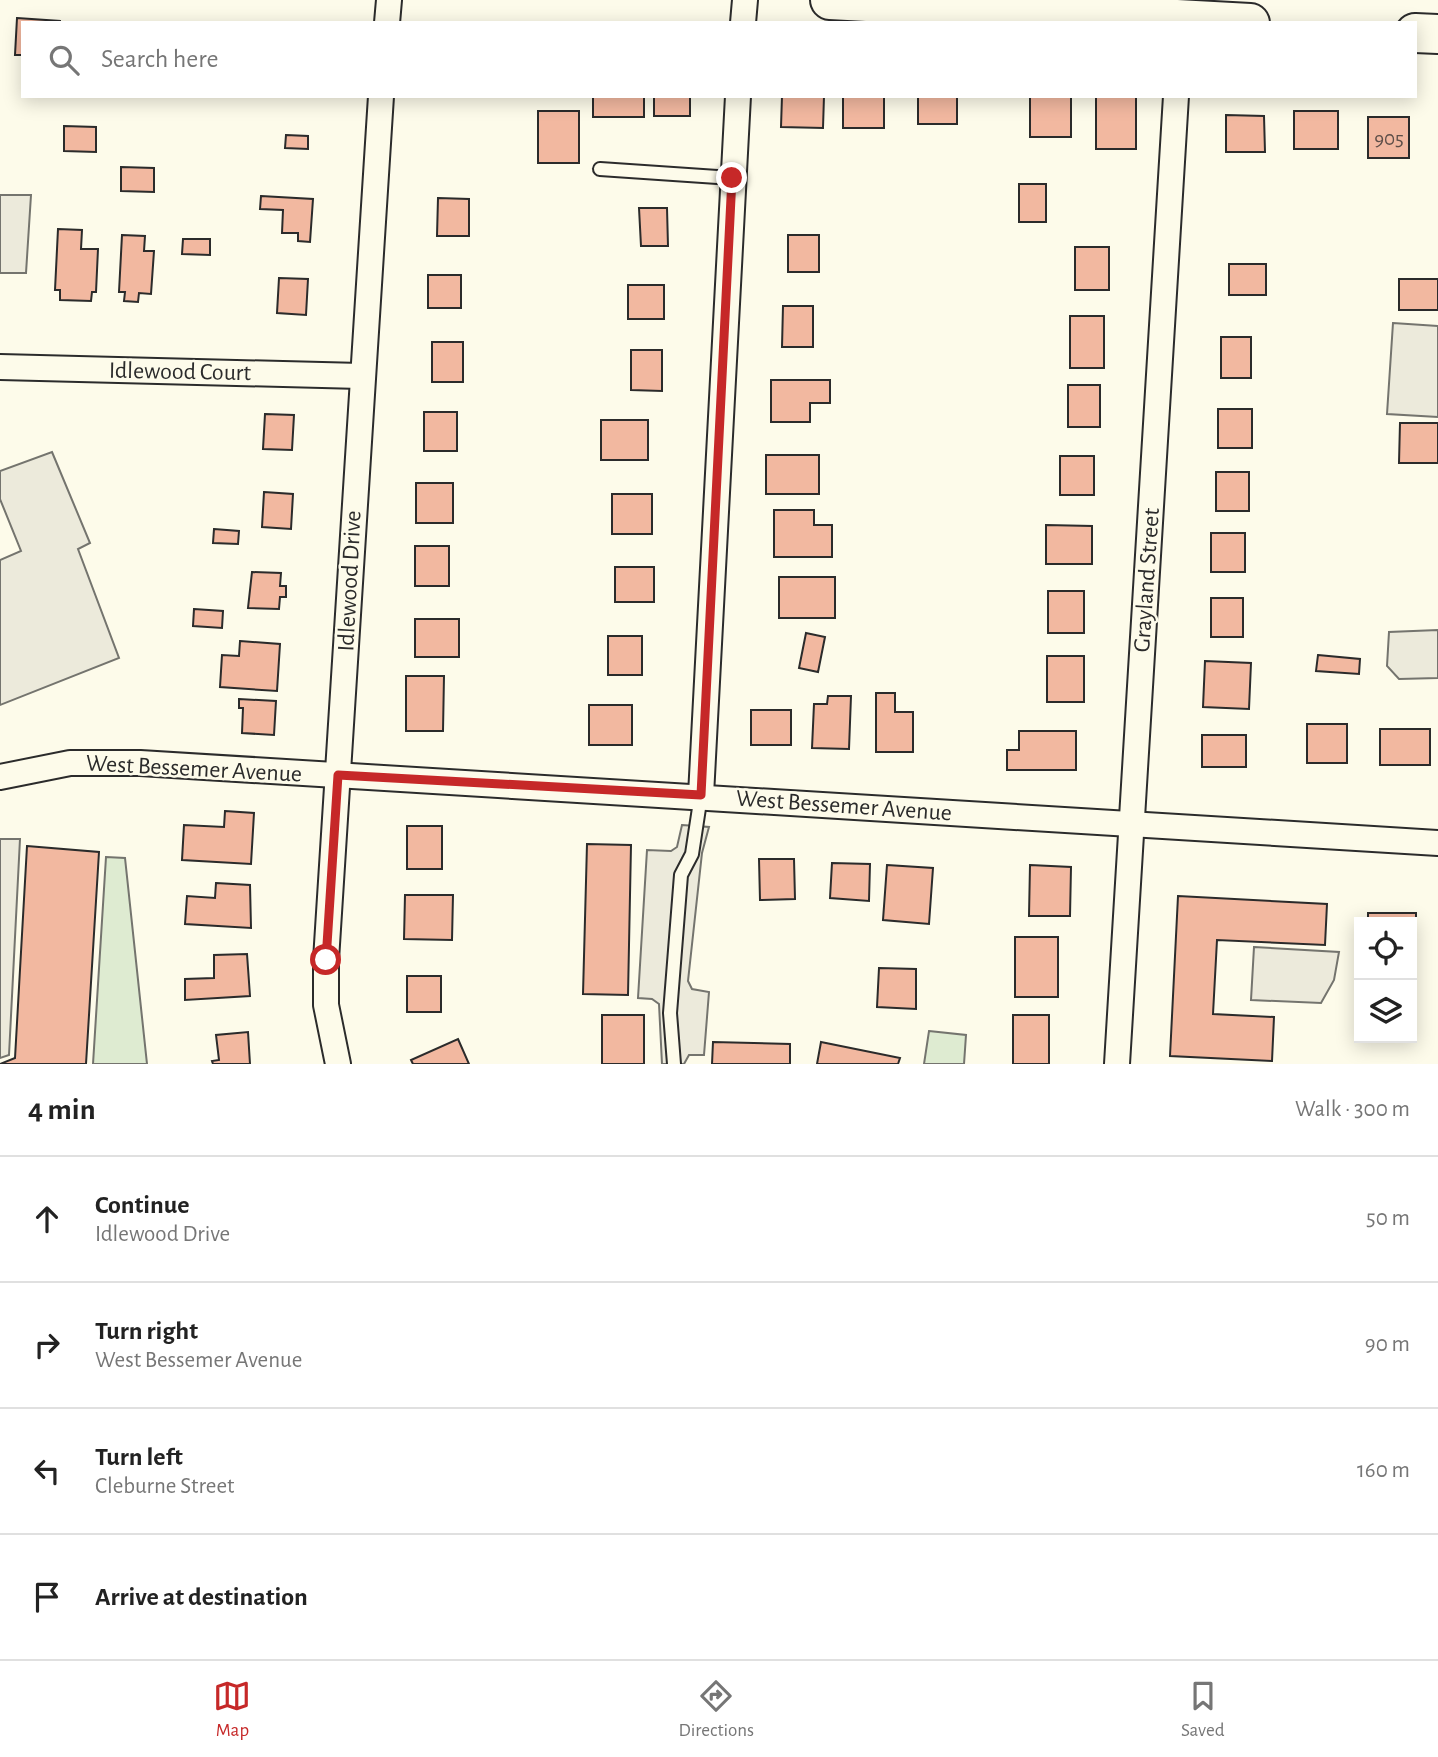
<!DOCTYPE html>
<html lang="en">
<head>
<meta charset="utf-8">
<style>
	body { margin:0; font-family:"Alegreya Sans",sans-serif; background:#f6f6f6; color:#222 }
	.controls { position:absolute; right:21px; bottom:21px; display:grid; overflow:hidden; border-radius:0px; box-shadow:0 4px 18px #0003 }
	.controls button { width:63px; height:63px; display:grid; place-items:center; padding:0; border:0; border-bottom:2px solid #e0e0e0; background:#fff; color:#222; font:35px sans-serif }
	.stop { position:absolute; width:21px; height:21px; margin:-16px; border:5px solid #c62828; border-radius:50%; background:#fff }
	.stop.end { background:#c62828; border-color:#fff; box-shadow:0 2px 7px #0008 }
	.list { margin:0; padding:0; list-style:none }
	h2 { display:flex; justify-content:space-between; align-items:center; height:91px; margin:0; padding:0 28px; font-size:30px }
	h2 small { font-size:23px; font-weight:400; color:#767676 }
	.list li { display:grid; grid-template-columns:46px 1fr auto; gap:21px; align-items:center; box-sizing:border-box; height:126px; padding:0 28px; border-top:2px solid #e0e0e0 }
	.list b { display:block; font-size:26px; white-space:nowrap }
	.list p { margin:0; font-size:23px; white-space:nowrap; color:#767676 }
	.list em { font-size:23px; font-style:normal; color:#767676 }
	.icon { flex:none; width:38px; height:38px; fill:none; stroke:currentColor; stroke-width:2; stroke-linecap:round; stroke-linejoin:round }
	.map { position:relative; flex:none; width:1438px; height:1064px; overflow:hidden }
	.search { position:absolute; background:#fff; box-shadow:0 4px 18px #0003; left:21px; right:21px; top:21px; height:77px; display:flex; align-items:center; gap:18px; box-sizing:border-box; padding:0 24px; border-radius:0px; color:#767676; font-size:26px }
	.sheet { height:595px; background:#fff }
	nav { display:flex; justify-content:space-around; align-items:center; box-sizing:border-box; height:98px; border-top:2px solid #e0e0e0; background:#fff; font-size:19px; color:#767676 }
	nav a { display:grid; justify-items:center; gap:4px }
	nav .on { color:#c62828 }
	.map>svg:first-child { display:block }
	.green { fill:#deebd1; stroke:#74746e; stroke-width:2 }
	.parking { fill:#eceadb; stroke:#74746e; stroke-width:2 }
	.building { fill:#f2b8a0; stroke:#2b2b2b; stroke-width:2 }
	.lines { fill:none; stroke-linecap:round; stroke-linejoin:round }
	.service-casing { stroke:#2b2b2b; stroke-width:16 }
	.minor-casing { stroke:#2b2b2b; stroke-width:28 }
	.trunk-casing { stroke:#2b2b2b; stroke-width:42 }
	.service { stroke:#fdfbea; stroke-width:12 }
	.minor { stroke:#fdfbea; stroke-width:24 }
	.trunk { stroke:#fdfbea; stroke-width:38 }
	.route { stroke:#c62828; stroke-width:9 }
	.labels { text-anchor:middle; stroke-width:5; stroke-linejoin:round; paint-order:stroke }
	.number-label { font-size:21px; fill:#5d4e48 }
	.street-label { font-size:24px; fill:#2b2b2b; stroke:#fdfbea }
</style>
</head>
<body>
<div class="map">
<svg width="1438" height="1064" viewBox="0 0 1438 1064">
	<rect width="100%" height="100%" fill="#fdfbea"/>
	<!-- green -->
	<g class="green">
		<polygon points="106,857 125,858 147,1064 93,1064"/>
		<polygon points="929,1031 966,1035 964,1064 924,1064"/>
	</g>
	<!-- parking -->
	<g class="parking">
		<polygon points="0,195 31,195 26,273 0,273"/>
		<polygon points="1393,323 1438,326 1438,417 1387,414"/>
		<polygon points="52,452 90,543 78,549 119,658 0,705 0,560 21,551 0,499 0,471"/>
		<polygon points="1438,630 1438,678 1399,679 1387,666 1389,632"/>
		<polygon points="682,825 709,827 702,853 688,981 692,989 709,992 704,1055 689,1055 684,1064 662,1064 659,1004 652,999 638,998 647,850 671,851 677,847"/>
		<polygon points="0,839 20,839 9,1055 0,1058"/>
		<polygon points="1254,947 1339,952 1334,980 1321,1003 1251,1000"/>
	</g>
	<!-- building -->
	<g class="building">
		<polygon points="17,18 60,21 60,23 23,23 23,55 15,55"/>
		<rect x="593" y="96" width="51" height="21"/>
		<rect x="654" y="96" width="36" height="20"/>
		<polygon points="782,96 824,96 823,128 781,127"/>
		<rect x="843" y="96" width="41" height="32"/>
		<rect x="918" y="96" width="39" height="28"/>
		<rect x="1030" y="96" width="41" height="41"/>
		<rect x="1096" y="97" width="40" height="52"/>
		<rect x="538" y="111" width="41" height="52"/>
		<rect x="1294" y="111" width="44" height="38"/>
		<polygon points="1226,115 1264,116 1265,152 1226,152"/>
		<rect x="1368" y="117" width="41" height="41"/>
		<polygon points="64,126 96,127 96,152 64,151"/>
		<polygon points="286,135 308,136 308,149 285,148"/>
		<polygon points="121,167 154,168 154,192 121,191"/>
		<rect x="1019" y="184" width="27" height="38"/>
		<polygon points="261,196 313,199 310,242 298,241 298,233 282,233 283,210 260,209"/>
		<polygon points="438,198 469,199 469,236 437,236"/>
		<polygon points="639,208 667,208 668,246 641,246"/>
		<polygon points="58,229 82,230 81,249 98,249 96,292 92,292 91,301 60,300 60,290 55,290"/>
		<polygon points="122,235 145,236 144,251 154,251 151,294 139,293 138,302 124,301 125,292 119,292"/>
		<rect x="788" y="235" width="31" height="37"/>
		<polygon points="183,239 210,239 210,255 182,254"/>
		<rect x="1075" y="247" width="34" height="43"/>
		<rect x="1229" y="264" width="37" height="31"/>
		<rect x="428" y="275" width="33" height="33"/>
		<polygon points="279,278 308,279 306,315 277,313"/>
		<rect x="1399" y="279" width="39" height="31"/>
		<rect x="628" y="285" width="36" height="34"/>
		<polygon points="783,306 813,306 813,347 782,347"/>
		<rect x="1070" y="316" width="34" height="52"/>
		<rect x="1221" y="337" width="30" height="41"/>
		<rect x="432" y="342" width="31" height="40"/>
		<polygon points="631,350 662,350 662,391 631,390"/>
		<polygon points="771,380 830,380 830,403 810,403 810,422 771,422"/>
		<rect x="1068" y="385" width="32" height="42"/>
		<rect x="1218" y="409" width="34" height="39"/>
		<rect x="424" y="412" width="33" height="39"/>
		<polygon points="265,414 294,415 292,450 263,449"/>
		<rect x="601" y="420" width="47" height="40"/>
		<polygon points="1400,423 1438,423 1438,463 1399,463"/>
		<rect x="766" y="455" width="53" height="39"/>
		<rect x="1060" y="456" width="34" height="39"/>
		<rect x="1216" y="472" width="33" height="39"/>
		<rect x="416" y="483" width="37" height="40"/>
		<polygon points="264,492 293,494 291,529 262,527"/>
		<rect x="612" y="494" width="40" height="40"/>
		<polygon points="774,510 814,510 814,525 832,525 832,557 774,557"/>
		<polygon points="1046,525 1092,526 1092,564 1046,564"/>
		<polygon points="214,529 239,531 238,544 213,543"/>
		<rect x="1211" y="533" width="34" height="39"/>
		<rect x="415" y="546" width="34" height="40"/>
		<rect x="615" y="567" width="39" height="35"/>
		<polygon points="252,572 281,573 280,586 286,586 286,597 280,597 279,609 248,608"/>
		<rect x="779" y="577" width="56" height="41"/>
		<rect x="1048" y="591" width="36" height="42"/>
		<rect x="1211" y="598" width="32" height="39"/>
		<polygon points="194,609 223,611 222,628 193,626"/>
		<rect x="415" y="619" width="44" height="38"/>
		<polygon points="806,633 825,637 818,672 799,668"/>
		<rect x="608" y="636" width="34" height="39"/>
		<polygon points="240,641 280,644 277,691 220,687 222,655 239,656"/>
		<polygon points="1318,655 1360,659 1359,674 1316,671"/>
		<rect x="1047" y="656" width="37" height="46"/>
		<polygon points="1205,661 1251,663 1249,709 1203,707"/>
		<polygon points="406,676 444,676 443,731 406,731"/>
		<polygon points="876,693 895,693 895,712 913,712 913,752 876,752"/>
		<polygon points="828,696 851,696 849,749 812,748 814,704 827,704"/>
		<polygon points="239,699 276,701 274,735 242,733 243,708 239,708"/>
		<rect x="589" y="705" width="43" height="40"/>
		<rect x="751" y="710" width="40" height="35"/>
		<rect x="1307" y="724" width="40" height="39"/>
		<rect x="1380" y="729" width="50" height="36"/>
		<polygon points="1019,731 1076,731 1076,770 1007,770 1007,750 1019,750"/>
		<rect x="1202" y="735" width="44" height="32"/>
		<polygon points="225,811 254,813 251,864 182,860 184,825 224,827"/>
		<rect x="407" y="826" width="35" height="43"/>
		<polygon points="587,844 631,845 628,995 583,994"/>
		<polygon points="27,846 99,852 86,1064 0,1064 15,1058"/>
		<polygon points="759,859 794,859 795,899 760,900"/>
		<polygon points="832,863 870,864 869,901 830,898"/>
		<polygon points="887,865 933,868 929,924 883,920"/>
		<polygon points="1030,865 1071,867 1070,916 1029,916"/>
		<polygon points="216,883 250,885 251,928 185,924 187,896 215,898"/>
		<polygon points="405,895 453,895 452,940 404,939"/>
		<polygon points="1178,896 1327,904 1325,945 1217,940 1213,1014 1274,1017 1272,1061 1170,1056"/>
		<polygon points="1368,913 1416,913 1416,951 1412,951 1412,922 1368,922"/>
		<rect x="1015" y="937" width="43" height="60"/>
		<polygon points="247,954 250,996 185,1000 185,979 214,978 214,955"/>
		<polygon points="879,968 916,969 916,1009 877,1007"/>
		<rect x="407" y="976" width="34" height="36"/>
		<rect x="602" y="1015" width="42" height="49"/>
		<rect x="1013" y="1015" width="36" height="49"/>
		<polygon points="248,1032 250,1064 213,1064 212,1061 219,1060 216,1035"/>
		<polygon points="458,1039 469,1064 413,1064 411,1060"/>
		<polygon points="713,1042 790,1044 790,1064 712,1064"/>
		<polygon points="821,1042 900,1058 898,1064 817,1064"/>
	</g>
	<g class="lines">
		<defs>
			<g id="service">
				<polyline points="600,169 732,178"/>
				<polyline points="674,1064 670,1013 681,875 692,854 701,795"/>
			</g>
			<g id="minor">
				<polyline points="387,23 389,0"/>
				<polyline points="743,23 745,0"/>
				<polyline points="0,367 361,376"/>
				<polyline points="0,777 70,763 140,763 1438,843"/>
				<polyline points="701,795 738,96"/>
				<polyline points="338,1064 326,1005 326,960 381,96"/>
				<polyline points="1117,1064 1176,96"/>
			</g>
			<g id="trunk">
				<polyline points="830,0 1250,23"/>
				<polyline points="1415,33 1438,34"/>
			</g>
		</defs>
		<!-- service casing -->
		<use href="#service" class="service-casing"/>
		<!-- minor casing -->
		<use href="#minor" class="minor-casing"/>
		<!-- trunk casing -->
		<use href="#trunk" class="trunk-casing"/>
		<!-- service -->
		<use href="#service" class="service"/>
		<!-- minor -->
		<use href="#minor" class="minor"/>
		<!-- trunk -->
		<use href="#trunk" class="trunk"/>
	</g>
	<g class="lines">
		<!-- route -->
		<polyline class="route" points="326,960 338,775 701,795 732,178"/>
	</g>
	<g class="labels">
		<!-- number labels -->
		<g class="number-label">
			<text x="1389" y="145">905</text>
		</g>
		<!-- street labels -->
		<g class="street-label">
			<text transform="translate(180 371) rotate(1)" y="8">Idlewood Court</text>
			<text transform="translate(1146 580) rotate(-86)" y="8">Grayland Street</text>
			<text transform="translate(349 581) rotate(-87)" y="8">Idlewood Drive</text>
			<text transform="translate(194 768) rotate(3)" y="8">West Bessemer Avenue</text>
			<text transform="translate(844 805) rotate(4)" y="8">West Bessemer Avenue</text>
		</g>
	</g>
</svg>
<div class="controls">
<button><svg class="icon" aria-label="locate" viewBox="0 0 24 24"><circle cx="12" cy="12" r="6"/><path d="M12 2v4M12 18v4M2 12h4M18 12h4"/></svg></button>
<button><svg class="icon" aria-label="layers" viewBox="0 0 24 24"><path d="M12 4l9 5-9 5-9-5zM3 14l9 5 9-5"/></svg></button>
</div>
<div class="stop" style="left:326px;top:960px"></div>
<div class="stop end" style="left:732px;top:178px"></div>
<div class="search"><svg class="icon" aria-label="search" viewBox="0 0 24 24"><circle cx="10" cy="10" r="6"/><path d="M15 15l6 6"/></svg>Search here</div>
</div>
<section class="sheet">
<h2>4 min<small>Walk · 300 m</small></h2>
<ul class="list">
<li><svg class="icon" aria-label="ahead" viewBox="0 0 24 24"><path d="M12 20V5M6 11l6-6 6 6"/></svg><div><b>Continue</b><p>Idlewood Drive</p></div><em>50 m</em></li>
<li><svg class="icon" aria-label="right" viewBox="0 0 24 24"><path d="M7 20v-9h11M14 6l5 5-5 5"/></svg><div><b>Turn right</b><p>West Bessemer Avenue</p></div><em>90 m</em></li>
<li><svg class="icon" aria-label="left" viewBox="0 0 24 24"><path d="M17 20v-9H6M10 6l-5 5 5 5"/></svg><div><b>Turn left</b><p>Cleburne Street</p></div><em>160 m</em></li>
<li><svg class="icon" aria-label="arrive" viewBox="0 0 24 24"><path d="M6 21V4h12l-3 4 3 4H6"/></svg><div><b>Arrive at destination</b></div></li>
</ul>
</section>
<nav>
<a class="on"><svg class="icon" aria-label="map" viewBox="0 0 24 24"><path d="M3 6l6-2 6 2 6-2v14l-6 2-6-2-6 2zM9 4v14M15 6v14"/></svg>Map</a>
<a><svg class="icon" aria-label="directions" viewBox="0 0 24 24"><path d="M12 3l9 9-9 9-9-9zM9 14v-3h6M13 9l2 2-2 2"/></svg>Directions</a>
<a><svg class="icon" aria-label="saved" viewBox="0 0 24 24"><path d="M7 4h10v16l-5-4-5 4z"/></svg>Saved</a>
</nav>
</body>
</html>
